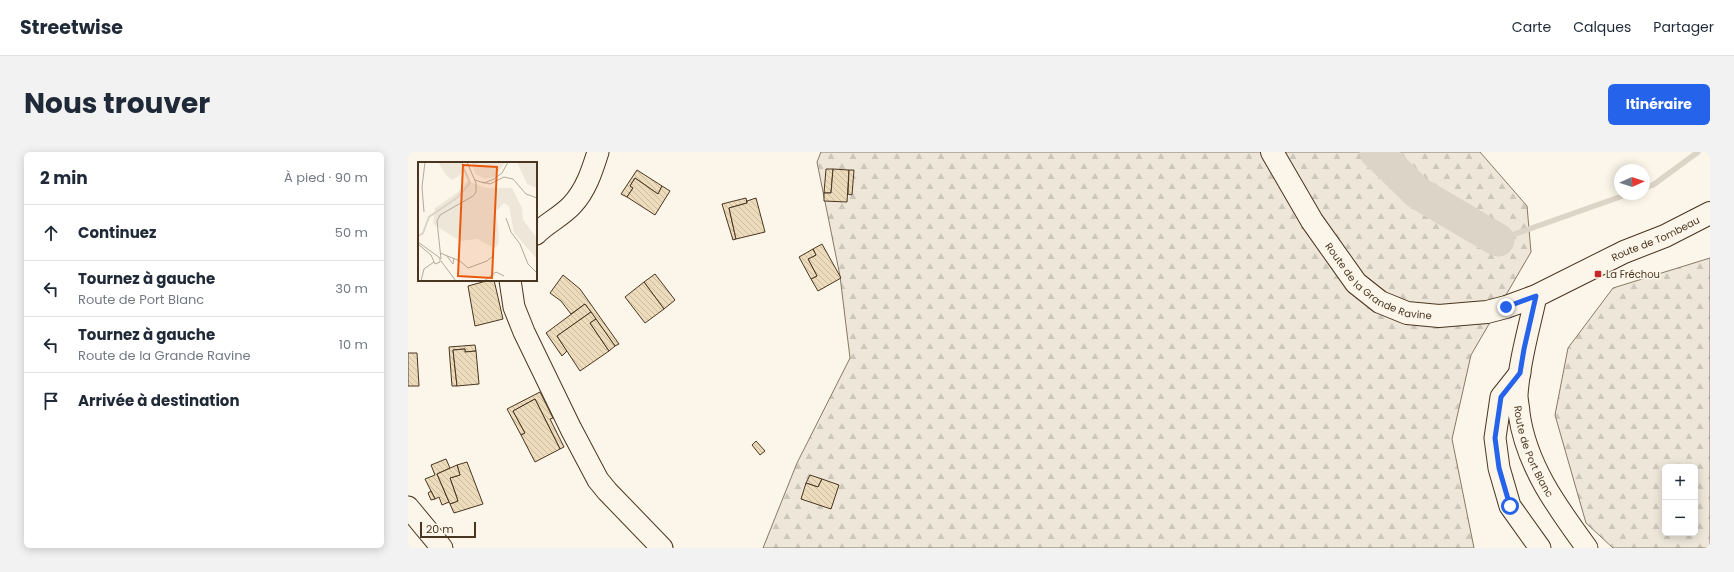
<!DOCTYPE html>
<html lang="fr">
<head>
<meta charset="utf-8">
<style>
	body { margin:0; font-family:Poppins,sans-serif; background:#f2f2f3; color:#1f2937 }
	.controls { position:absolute; right:12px; bottom:12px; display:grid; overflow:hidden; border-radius:6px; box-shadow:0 2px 10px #0003 }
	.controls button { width:36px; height:36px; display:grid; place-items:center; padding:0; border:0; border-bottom:1px solid #e0e1e3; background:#fff; color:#1f2937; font:20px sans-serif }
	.compass { position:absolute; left:1206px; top:12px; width:36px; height:36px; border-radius:50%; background:#fff; box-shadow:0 2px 10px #0003; rotate:87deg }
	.scale { position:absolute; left:12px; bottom:10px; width:56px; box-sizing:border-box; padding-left:4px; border:2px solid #4a3520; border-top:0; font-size:11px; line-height:14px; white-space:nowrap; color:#4a3520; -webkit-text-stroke:3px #fbf6e9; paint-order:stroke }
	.stop { position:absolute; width:12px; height:12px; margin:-9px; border:3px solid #2563eb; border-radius:50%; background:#fff }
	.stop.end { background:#2563eb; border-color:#fff; box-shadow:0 1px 4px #0008 }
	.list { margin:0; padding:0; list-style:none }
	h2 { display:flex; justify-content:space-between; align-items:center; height:52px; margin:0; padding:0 16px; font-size:17px }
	h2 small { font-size:13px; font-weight:400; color:#747a83 }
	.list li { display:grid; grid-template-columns:26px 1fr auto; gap:12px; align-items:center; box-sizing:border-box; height:56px; padding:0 16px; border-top:1px solid #e0e1e3 }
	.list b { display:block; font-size:15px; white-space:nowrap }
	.list p { margin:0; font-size:13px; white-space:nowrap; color:#747a83 }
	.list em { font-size:13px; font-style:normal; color:#747a83 }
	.icon { flex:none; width:22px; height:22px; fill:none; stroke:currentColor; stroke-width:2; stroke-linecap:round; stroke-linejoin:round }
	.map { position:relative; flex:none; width:1302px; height:396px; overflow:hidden; border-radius:6px }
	header { display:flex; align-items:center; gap:24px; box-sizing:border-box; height:56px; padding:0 20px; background:#fff; border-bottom:1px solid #e0e1e3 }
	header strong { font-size:19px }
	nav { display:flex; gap:22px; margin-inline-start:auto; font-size:14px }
	.intro { display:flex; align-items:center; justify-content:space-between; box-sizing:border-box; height:96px; padding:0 24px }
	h1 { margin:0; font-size:28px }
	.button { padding:10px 18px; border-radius:6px; background:#2563eb; color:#fff; font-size:14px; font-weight:700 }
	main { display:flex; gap:24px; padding:0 24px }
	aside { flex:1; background:#fff; border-radius:6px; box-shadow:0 2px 10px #0003 }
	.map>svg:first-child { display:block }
	.forest { fill:url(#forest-firs); stroke:#887966; fill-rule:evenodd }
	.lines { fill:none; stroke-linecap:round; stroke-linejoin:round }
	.stream { stroke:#dcd4c6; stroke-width:5.5 }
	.river { stroke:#dcd4c6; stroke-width:33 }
	.building { fill:url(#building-back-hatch); stroke:#4a3520 }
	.minor-casing { stroke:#4a3520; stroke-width:23 }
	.major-casing { stroke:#4a3520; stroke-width:24 }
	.minor { stroke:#fbf6e9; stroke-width:21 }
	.major { stroke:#fbf6e9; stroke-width:22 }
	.route { stroke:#2563eb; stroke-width:5 }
	.poi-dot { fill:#c62828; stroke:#fbf6e9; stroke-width:1.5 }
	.labels { text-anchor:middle; stroke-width:3; stroke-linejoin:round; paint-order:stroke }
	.street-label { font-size:10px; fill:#4a3520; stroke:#fbf6e9 }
	.poi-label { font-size:10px; fill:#4a3520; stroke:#fbf6e9; text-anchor:start }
	.inset-river { fill:none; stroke:#dcd4c6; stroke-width:2 }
	.inset-road { fill:none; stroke:#b4a999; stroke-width:1 }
	.view { fill:#e8590c; fill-opacity:0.15; stroke:#e8590c; stroke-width:2 }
	.inset-edge { fill:none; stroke:#4a3520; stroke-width:2 }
</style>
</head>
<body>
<header>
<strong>Streetwise</strong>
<nav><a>Carte</a><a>Calques</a><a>Partager</a></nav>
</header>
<div class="intro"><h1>Nous trouver</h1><a class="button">Itinéraire</a></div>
<main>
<aside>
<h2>2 min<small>À pied · 90 m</small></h2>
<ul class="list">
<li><svg class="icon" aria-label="ahead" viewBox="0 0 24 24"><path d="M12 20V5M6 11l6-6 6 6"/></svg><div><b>Continuez</b></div><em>50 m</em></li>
<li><svg class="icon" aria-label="left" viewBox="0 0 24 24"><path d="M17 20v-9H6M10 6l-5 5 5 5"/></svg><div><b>Tournez à gauche</b><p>Route de Port Blanc</p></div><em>30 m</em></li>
<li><svg class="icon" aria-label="left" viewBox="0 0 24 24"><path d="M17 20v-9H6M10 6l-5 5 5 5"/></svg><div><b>Tournez à gauche</b><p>Route de la Grande Ravine</p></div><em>10 m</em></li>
<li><svg class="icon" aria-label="arrive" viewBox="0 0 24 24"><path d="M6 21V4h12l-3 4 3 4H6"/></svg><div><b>Arrivée à destination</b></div></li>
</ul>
</aside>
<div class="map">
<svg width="1302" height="396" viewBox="0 0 1302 396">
	<defs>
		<pattern id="forest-firs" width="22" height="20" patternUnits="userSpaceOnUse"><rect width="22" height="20" fill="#ede6d9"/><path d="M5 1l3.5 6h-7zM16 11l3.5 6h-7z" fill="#cdc6ba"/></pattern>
		<pattern id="building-back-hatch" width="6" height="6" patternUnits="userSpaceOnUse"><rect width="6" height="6" fill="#ecdcbc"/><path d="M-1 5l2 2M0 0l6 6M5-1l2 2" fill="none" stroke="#ccbda1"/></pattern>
	</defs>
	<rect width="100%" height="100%" fill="#fbf6e9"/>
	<!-- forest -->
	<g class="forest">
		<polygon points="413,0 1072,0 1119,54 1123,100 1063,203 1044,287 1066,396 355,396 389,311 442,206 432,124 409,10"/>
		<path d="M1302,106V396H1205L1178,371L1147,263L1160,196L1205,136ZM1257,315H1287V381H1257Z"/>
	</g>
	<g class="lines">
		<!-- stream -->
		<g class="stream">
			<polyline points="1236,36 1245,33 1290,0"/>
			<polyline points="1090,88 1220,42"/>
		</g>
		<!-- river -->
		<polyline class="river" points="968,0 1010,41 1090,88"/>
	</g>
	<!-- building -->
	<g class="building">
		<polygon points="418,17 425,17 423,41 416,41"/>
		<polygon points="425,17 441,18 439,50 416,49 416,41 423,41"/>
		<polygon points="229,18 254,34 250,42 227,26 222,34 225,36 219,45 213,42"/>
		<polygon points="441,18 446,18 444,43 440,42"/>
		<polygon points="227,26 250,42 254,34 262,39 247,63 219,45 225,36 222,34"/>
		<polygon points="338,46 339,51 321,56 328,87 325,88 314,52"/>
		<polygon points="348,46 357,80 328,87 321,56 339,51 339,49"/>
		<polygon points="414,92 433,126 410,139 403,127 409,124 400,107 408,103 405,97"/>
		<polygon points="405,97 408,103 400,107 409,124 403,127 391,105"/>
		<polygon points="247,122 267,148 256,157 236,130"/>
		<polygon points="155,123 172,137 211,192 207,194 177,152 163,162 153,149 142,141"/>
		<polygon points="82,128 86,128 95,167 67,174 60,134"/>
		<polygon points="236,130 256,157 237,171 217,145"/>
		<polygon points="177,152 183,160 149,184 159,199 154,204 138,181"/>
		<polygon points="183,160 188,167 182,171 201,199 172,219 149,184"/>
		<polygon points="188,167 207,194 201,199 182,171"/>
		<polygon points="67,193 68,199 57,200 57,197 45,198 49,234 44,234 41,195"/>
		<polygon points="57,197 57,200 68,199 71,232 49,234 45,198"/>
		<polygon points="0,201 9,201 11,234 0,234"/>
		<polygon points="132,240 145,266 142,267 156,295 152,297 127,247 105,259 117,281 113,283 99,257"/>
		<polygon points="127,247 152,297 127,310 113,283 117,281 105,259"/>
		<polygon points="348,289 357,299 352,303 344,293"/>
		<polygon points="38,307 42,316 29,322 41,350 34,353 31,345 27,347 17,327 27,323 23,313"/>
		<polygon points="59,310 75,352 46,361 42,352 50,349 42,326 52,323 49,313"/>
		<polygon points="49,313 52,323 42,326 50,349 42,352 29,322"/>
		<polygon points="402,323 414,327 410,335 398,331"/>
		<polygon points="414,327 431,333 423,357 393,347 398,331 410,335"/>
		<polygon points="23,339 27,347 23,348 20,341"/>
	</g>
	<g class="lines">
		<defs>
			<g id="minor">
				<path d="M128,82C139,71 154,64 164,53C178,38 184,19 190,0"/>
				<polyline points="102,128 106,155 116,180 163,277 190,328 199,339 254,396"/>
				<path id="s1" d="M1128,144C1121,177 1111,210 1109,243C1109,249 1111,256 1111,261C1118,313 1149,355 1179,396"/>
				<polyline points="1112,221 1093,245 1087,286 1091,316 1102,354 1132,396"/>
				<polyline points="0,355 34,396"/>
			</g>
			<g id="major">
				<path id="s2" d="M864,0L904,69L948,131L972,150L999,161L1031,164L1079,160L1098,155L1128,144L1216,100L1257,84L1302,61"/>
			</g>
		</defs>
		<!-- minor casing -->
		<use href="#minor" class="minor-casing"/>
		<!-- major casing -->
		<use href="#major" class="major-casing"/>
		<!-- minor -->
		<use href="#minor" class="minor"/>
		<!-- major -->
		<use href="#major" class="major"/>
	</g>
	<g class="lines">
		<!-- route -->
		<polyline class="route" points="1098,155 1128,144 1116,197 1112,221 1093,245 1087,286 1091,316 1102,354"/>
	</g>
	<!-- markers -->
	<rect class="poi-dot" x="1186" y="118" width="8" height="8" rx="2"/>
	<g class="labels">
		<!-- street labels -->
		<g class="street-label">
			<text dy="4" stroke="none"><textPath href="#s2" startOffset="480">Route de Tombeau</textPath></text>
			<text dy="4" stroke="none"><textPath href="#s2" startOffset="174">Route de la Grande Ravine</textPath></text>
			<text dy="4" stroke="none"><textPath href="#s1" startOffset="160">Route de Port Blanc</textPath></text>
		</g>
		<!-- poi labels -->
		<g class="poi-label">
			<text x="1198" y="126">La Fréchou</text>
		</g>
	</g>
	<!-- overview -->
	<g transform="translate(10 10)">
		<rect width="119" height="119" fill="#fbf6e9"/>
		<path d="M20,0H41L45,7L42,13L34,18L28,13ZM53,0H87L77,15L67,17L57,12ZM99,0H119V26L109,22ZM49,19L69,26H94L104,46L105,58L119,76V97L96,71L91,44L86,41L78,49L81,74L80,83L76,86L59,77L42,79L15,62L17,46L40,30Z" fill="#ede6d9"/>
		<path class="inset-river" d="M43,0L52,21M0,74L5,71L11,55L40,35L52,21"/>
		<path class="inset-road" d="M57,18L66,21L76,17L84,11L90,0M64,20L72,22L86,15L95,17L108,32L119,36M6,50L4,25L7,0M88,56L93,70L102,82L110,102L119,111M0,80L22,96V100L17,102L13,93L0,82M22,91L42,99L50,106L69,99L75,94M29,94L35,102L36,96M23,97L19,59L22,53L55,34L58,30V21L49,0M23,99L38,119M3,119L6,107L16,100M66,119L78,110L86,114"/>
		<path class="view" d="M45,3L79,5L74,116L40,114Z"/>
		<rect width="119" height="119" class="inset-edge"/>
	</g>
</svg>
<div class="controls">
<button>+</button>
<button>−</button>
</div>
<svg class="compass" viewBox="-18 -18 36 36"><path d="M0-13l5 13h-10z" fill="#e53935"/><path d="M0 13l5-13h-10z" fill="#747a83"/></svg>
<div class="scale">20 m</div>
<div class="stop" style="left:1102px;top:354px"></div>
<div class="stop end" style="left:1098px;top:155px"></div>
</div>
</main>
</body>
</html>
